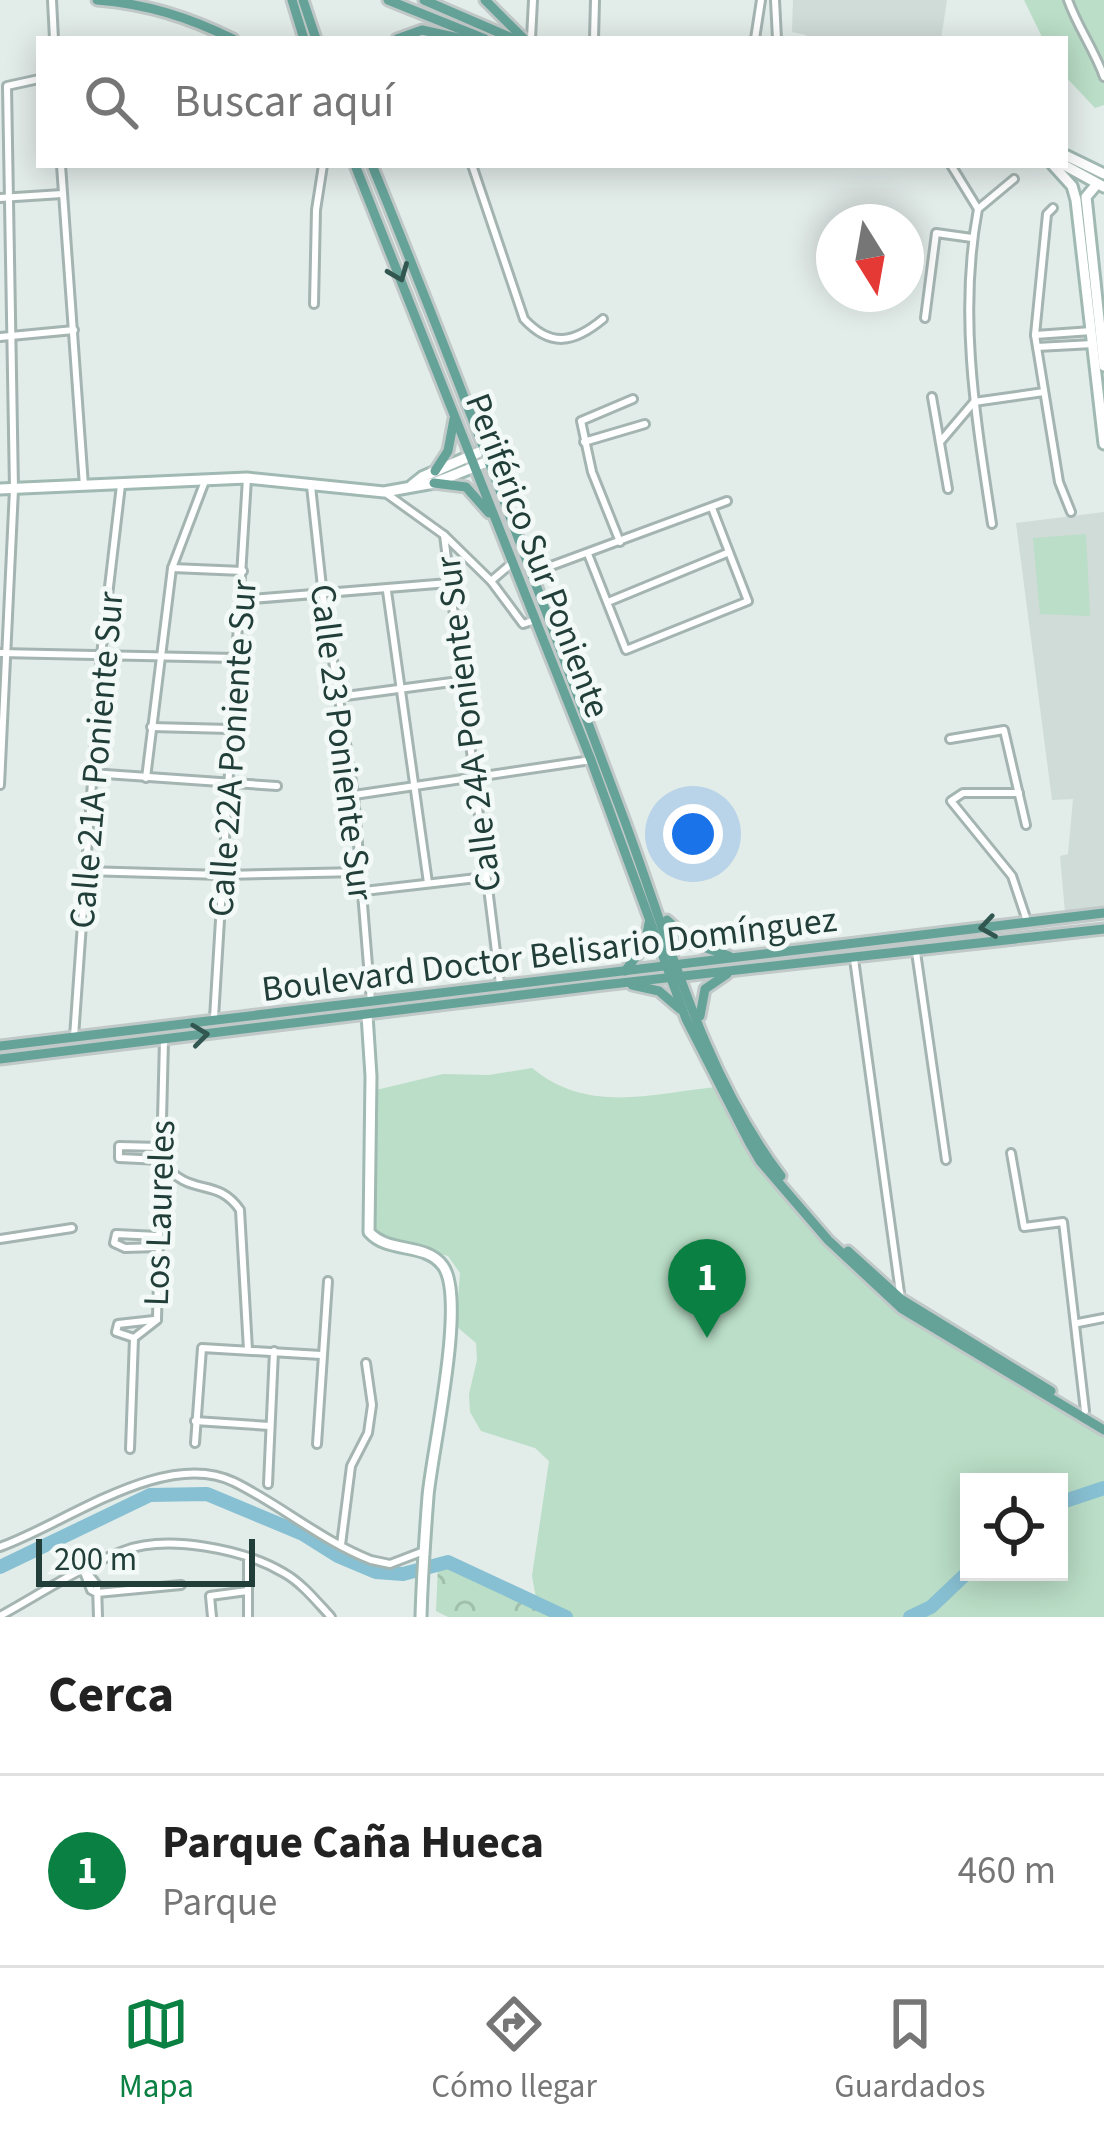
<!DOCTYPE html>
<html lang="es">
<head>
<meta charset="utf-8">
<style>
	body { margin:0; font-family:"Source Sans 3",sans-serif; background:#f6f6f6; color:#222 }
	.controls { position:absolute; right:36px; bottom:36px; display:grid; overflow:hidden; border-radius:0px; box-shadow:0 6px 30px #0003 }
	.controls button { width:108px; height:108px; display:grid; place-items:center; padding:0; border:0; border-bottom:3px solid #e0e0e0; background:#fff; color:#222; font:60px sans-serif }
	.compass { position:absolute; left:816px; top:204px; width:108px; height:108px; border-radius:50%; background:#fff; box-shadow:0 6px 30px #0003; rotate:169deg }
	.scale { position:absolute; left:36px; bottom:30px; width:219px; box-sizing:border-box; padding-left:12px; border:6px solid #213e39; border-top:0; font-size:33px; line-height:42px; white-space:nowrap; color:#213e39; -webkit-text-stroke:9px #f2f9f6; paint-order:stroke }
	.you { position:absolute; left:693px; top:834px; width:42px; height:42px; margin:-30px; border:9px solid #fff; border-radius:50%; background:#1a73e8; box-shadow:0 0 0 18px #1a73e833 }
	.badge { display:grid; place-items:center; width:78px; height:78px; border-radius:50%; background:#0b8043; color:#fff; font-size:39px; font-weight:700 }
	.pin { position:absolute; translate:-50% -99px; filter:drop-shadow(0 3px 6px #0008) }
	.pin::after { content:''; position:absolute; top:63px; width:42px; height:36px; background:inherit; clip-path:polygon(0 0,100% 0,50% 100%) }
	.list { margin:0; padding:0; list-style:none }
	h2 { display:flex; justify-content:space-between; align-items:center; height:156px; margin:0; padding:0 48px; font-size:51px }
	h2 small { font-size:39px; font-weight:400; color:#767676 }
	.list li { display:grid; grid-template-columns:78px 1fr auto; gap:36px; align-items:center; box-sizing:border-box; height:192px; padding:0 48px; border-top:3px solid #e0e0e0 }
	.list b { display:block; font-size:45px; white-space:nowrap }
	.list p { margin:0; font-size:39px; white-space:nowrap; color:#767676 }
	.list em { font-size:39px; font-style:normal; color:#767676 }
	.icon { flex:none; width:66px; height:66px; fill:none; stroke:currentColor; stroke-width:2; stroke-linecap:round; stroke-linejoin:round }
	.map { position:relative; flex:none; width:1104px; height:1617px; overflow:hidden }
	.search { position:absolute; background:#fff; box-shadow:0 6px 30px #0003; left:36px; right:36px; top:36px; height:132px; display:flex; align-items:center; gap:30px; box-sizing:border-box; padding:0 42px; border-radius:0px; color:#767676; font-size:45px }
	.sheet { height:348px; background:#fff }
	nav { display:flex; justify-content:space-around; align-items:center; box-sizing:border-box; height:168px; border-top:3px solid #e0e0e0; background:#fff; font-size:33px; color:#767676 }
	nav a { display:grid; justify-items:center; gap:6px }
	nav .on { color:#0b8043 }
	.map>svg:first-child { display:block }
	.built { fill:#d0dcd8 }
	.green { fill:#badec7; fill-rule:evenodd }
	.forest { fill:url(#forest-crowns) }
	.lines { fill:none; stroke-linecap:round; stroke-linejoin:round }
	.river { stroke:#88c0d3; stroke-width:14 }
	.street-casing { stroke:#a4b4b1; stroke-width:12 }
	.secondary-casing { stroke:#a0b9b2; stroke-width:15 }
	.primary-casing { stroke:#c1c9c8; stroke-width:15 }
	.street { stroke:#fff; stroke-width:6 }
	.secondary { stroke:#fff; stroke-width:9 }
	.primary { stroke:#65a399; stroke-width:9 }
	.oneway { stroke:#325751 }
	.labels { text-anchor:middle; stroke-width:10; stroke-linejoin:round; paint-order:stroke }
	.street-label { font-size:36px; fill:#213e39; stroke:#f2f9f6 }
</style>
</head>
<body>
<div class="map">
<svg width="1104" height="1617" viewBox="0 0 1104 1617">
	<defs>
		<pattern id="forest-crowns" width="20" height="18" patternUnits="userSpaceOnUse" patternTransform="scale(3)"><rect width="20" height="18" fill="#badec7"/><path d="M2 6a3 3 0 1 1 6 0M12 15a3 3 0 1 1 6 0" fill="none" stroke="#a0c0ac"/></pattern>
	</defs>
	<rect width="100%" height="100%" fill="#e2ece9"/>
	<!-- built -->
	<g class="built">
		<polygon points="793,0 947,0 941,39 806,39 806,35 792,32"/>
		<polygon points="1104,512 1104,908 1065,912 1060,856 1068,854 1073,799 1052,800 1016,523"/>
	</g>
	<!-- green -->
	<g class="green">
		<polygon points="1024,0 1104,0 1104,105 1095,108 1065,76 1065,39 1043,39"/>
		<polygon points="1086,534 1090,616 1040,614 1033,538"/>
		<path d="M532,1068C588,1114 650,1094 716,1087L755,1163L881,1300L1104,1435V1617H566L537,1604L532,1576L549,1461L535,1448L481,1431L470,1412L469,1394L477,1360L476,1343L456,1326L460,1273L448,1256L378,1239L371,1223L372,1091L443,1074L489,1075ZM969,1482H1059V1572H969Z"/>
	</g>
	<!-- forest -->
	<polygon class="forest" points="448,1562 566,1617 448,1617 436,1611 438,1565"/>
	<g class="lines">
		<!-- river -->
		<g class="river">
			<polyline points="1059,1503 1104,1488"/>
			<polyline points="0,1567 150,1495 207,1494 303,1534 338,1556 376,1572 403,1574 448,1562 566,1617"/>
			<polyline points="910,1617 931,1607 969,1571"/>
		</g>
		<defs>
			<g id="street">
				<polyline points="52,0 54,39"/>
				<polyline points="775,0 777,39"/>
				<path d="M1068,0C1078,28 1094,49 1104,77"/>
				<polyline points="531,39 533,0"/>
				<polyline points="594,39 595,0"/>
				<polyline points="755,39 761,0"/>
				<polyline points="61,165 84,486"/>
				<path d="M472,165L524,319C551,348 574,343 603,319"/>
				<polyline points="951,165 978,209"/>
				<polyline points="0,198 62,194"/>
				<polyline points="1053,208 1047,214 1035,335 1059,482 1071,512"/>
				<polyline points="314,304 316,210 323,165"/>
				<polyline points="925,318 936,233 972,238"/>
				<polyline points="1035,335 1092,331"/>
				<polyline points="0,337 74,330"/>
				<polyline points="1037,347 1093,344"/>
				<polyline points="932,397 948,489"/>
				<polyline points="584,442 645,424"/>
				<polyline points="940,442 974,402 1044,392"/>
				<polyline points="311,486 323,596 354,795 371,1002"/>
				<polyline points="387,494 444,535 491,581 512,563"/>
				<path d="M992,524C976,419 958,315 978,209L1014,179"/>
				<polyline points="444,535 500,984"/>
				<polyline points="620,542 592,472 581,421 633,399"/>
				<polyline points="588,554 626,650 748,601 712,508"/>
				<polyline points="172,568 243,571"/>
				<polyline points="532,573 727,501"/>
				<polyline points="491,581 523,624 535,620"/>
				<polyline points="387,591 428,883"/>
				<polyline points="240,600 449,583"/>
				<polyline points="608,602 727,553"/>
				<polyline points="0,653 236,658"/>
				<polyline points="338,697 459,681"/>
				<polyline points="151,727 230,729"/>
				<polyline points="950,739 1004,730 1026,825"/>
				<polyline points="91,773 277,786"/>
				<polyline points="146,778 172,568 205,481"/>
				<polyline points="0,785 14,489 7,86 39,79"/>
				<polyline points="1019,793 963,793 951,801 1012,876 1027,921"/>
				<polyline points="354,795 591,760"/>
				<polyline points="85,871 222,875 361,872"/>
				<polyline points="364,891 486,877"/>
				<polyline points="916,952 946,1160"/>
				<polyline points="854,959 901,1300"/>
				<polyline points="214,1018 247,478"/>
				<polyline points="74,1037 101,655 121,485"/>
				<path d="M161,1147L119,1146V1158L161,1160C190,1200 216,1175 240,1210L248,1350"/>
				<polyline points="1011,1153 1024,1227 1063,1222 1085,1411"/>
				<polyline points="0,1239 72,1228"/>
				<polyline points="158,1247 125,1248 114,1243 116,1234 158,1236"/>
				<polyline points="157,1319 164,1040"/>
				<polyline points="1078,1323 1104,1318"/>
				<polyline points="134,1338 116,1332 118,1324 154,1320"/>
				<polyline points="195,1421 270,1426"/>
				<polyline points="195,1443 202,1348 321,1355"/>
				<polyline points="317,1444 328,1281"/>
				<polyline points="130,1449 134,1338 157,1320"/>
				<polyline points="268,1484 274,1351"/>
				<polyline points="341,1545 351,1466 368,1433 372,1405 366,1363"/>
				<path d="M0,1547C65,1524 165,1448 234,1482C281,1505 322,1541 371,1560L390,1564L424,1551"/>
				<polyline points="86,1571 97,1585 98,1617"/>
				<polyline points="84,1572 91,1590 97,1593"/>
				<polyline points="97,1593 181,1585"/>
				<path d="M0,1616C40,1594 80,1567 123,1551C167,1534 244,1549 284,1573C302,1583 317,1602 331,1617"/>
				<polyline points="212,1617 210,1596 247,1591"/>
				<polyline points="248,1617 248,1561"/>
			</g>
			<g id="secondary">
				<polyline points="1065,155 1104,174"/>
				<polyline points="1053,165 1072,186 1076,200 1104,444"/>
				<polyline points="1064,165 1104,187"/>
				<polyline points="1097,184 1086,197 1104,366"/>
				<polyline points="412,485 422,477 484,450"/>
				<polyline points="0,489 247,478 384,492 434,483 489,461"/>
				<path d="M367,1015L371,1076L369,1232C388,1254 426,1242 443,1266C467,1299 432,1451 428,1496C425,1536 422,1577 421,1617"/>
			</g>
			<g id="primary">
				<path d="M97,0C147,4 188,17 233,39"/>
				<polyline points="292,0 304,39"/>
				<polyline points="303,0 316,39"/>
				<polyline points="388,0 485,39"/>
				<polyline points="424,0 514,39"/>
				<polyline points="485,0 524,39"/>
				<polyline points="397,39 422,30 463,39"/>
				<polyline points="355,165 591,760 686,1019 749,1142 760,1161 828,1240 902,1309 1104,1430"/>
				<path d="M372,165C459,379 540,595 621,811C667,933 701,1071 781,1176"/>
				<polyline points="435,471 448,451 454,419"/>
				<polyline points="434,483 466,487 489,513"/>
				<polyline points="667,920 692,943 729,956"/>
				<polyline points="625,971 645,945 649,923"/>
				<polyline points="632,985 659,991 680,1009"/>
				<polyline points="700,1016 705,989 727,974"/>
				<polyline points="0,1046 1104,913"/>
				<polyline points="0,1059 603,985 1104,929"/>
				<polyline points="848,1251 901,1299 1051,1391"/>
			</g>
		</defs>
		<!-- street casing -->
		<use href="#street" class="street-casing"/>
		<!-- secondary casing -->
		<use href="#secondary" class="secondary-casing"/>
		<!-- primary casing -->
		<use href="#primary" class="primary-casing"/>
		<!-- street -->
		<use href="#street" class="street"/>
		<!-- secondary -->
		<use href="#secondary" class="secondary"/>
		<!-- primary -->
		<use href="#primary" class="primary"/>
	</g>
	<!-- one-way arrows -->
	<defs><path id="oneway-chevron" d="M-2-3.5L2.5 0L-2 3.5" fill="none" stroke-width="1.6" stroke-linecap="round" stroke-linejoin="round" transform="scale(3)"/></defs>
	<g class="oneway">
		<use href="#oneway-chevron" transform="translate(399 273) rotate(68)"/>
		<use href="#oneway-chevron" transform="translate(988 927) rotate(171)"/>
		<use href="#oneway-chevron" transform="translate(200 1035) rotate(-7)"/>
	</g>
	<g class="labels">
		<!-- street labels -->
		<g class="street-label">
			<text transform="translate(539 555) rotate(69)" y="13">Periférico Sur Poniente</text>
			<text transform="translate(467 724) rotate(-97)" y="13">Calle 24A Poniente Sur</text>
			<text transform="translate(343 742) rotate(83)" y="13">Calle 23 Poniente Sur</text>
			<text transform="translate(231 748) rotate(-86)" y="13">Calle 22A Poniente Sur</text>
			<text transform="translate(95 760) rotate(-85)" y="13">Calle 21A Poniente Sur</text>
			<text transform="translate(549 953) rotate(-7)" y="13">Boulevard Doctor Belisario Domínguez</text>
			<text transform="translate(158 1213) rotate(-88)" y="13">Los Laureles</text>
		</g>
	</g>
</svg>
<div class="controls">
<button><svg class="icon" aria-label="locate" viewBox="0 0 24 24"><circle cx="12" cy="12" r="6"/><path d="M12 2v4M12 18v4M2 12h4M18 12h4"/></svg></button>
</div>
<svg class="compass" viewBox="-18 -18 36 36"><path d="M0-13l5 13h-10z" fill="#e53935"/><path d="M0 13l5-13h-10z" fill="#767676"/></svg>
<div class="scale">200 m</div>
<div class="you"></div>
<div class="pin badge" style="left:707px;top:1338px">1</div>
<div class="search"><svg class="icon" aria-label="search" viewBox="0 0 24 24"><circle cx="10" cy="10" r="6"/><path d="M15 15l6 6"/></svg>Buscar aquí</div>
</div>
<section class="sheet">
<h2>Cerca<small></small></h2>
<ul class="list">
<li><span class="badge">1</span><div><b>Parque Caña Hueca</b><p>Parque</p></div><em>460 m</em></li>
</ul>
</section>
<nav>
<a class="on"><svg class="icon" aria-label="map" viewBox="0 0 24 24"><path d="M3 6l6-2 6 2 6-2v14l-6 2-6-2-6 2zM9 4v14M15 6v14"/></svg>Mapa</a>
<a><svg class="icon" aria-label="directions" viewBox="0 0 24 24"><path d="M12 3l9 9-9 9-9-9zM9 14v-3h6M13 9l2 2-2 2"/></svg>Cómo llegar</a>
<a><svg class="icon" aria-label="saved" viewBox="0 0 24 24"><path d="M7 4h10v16l-5-4-5 4z"/></svg>Guardados</a>
</nav>
</body>
</html>
